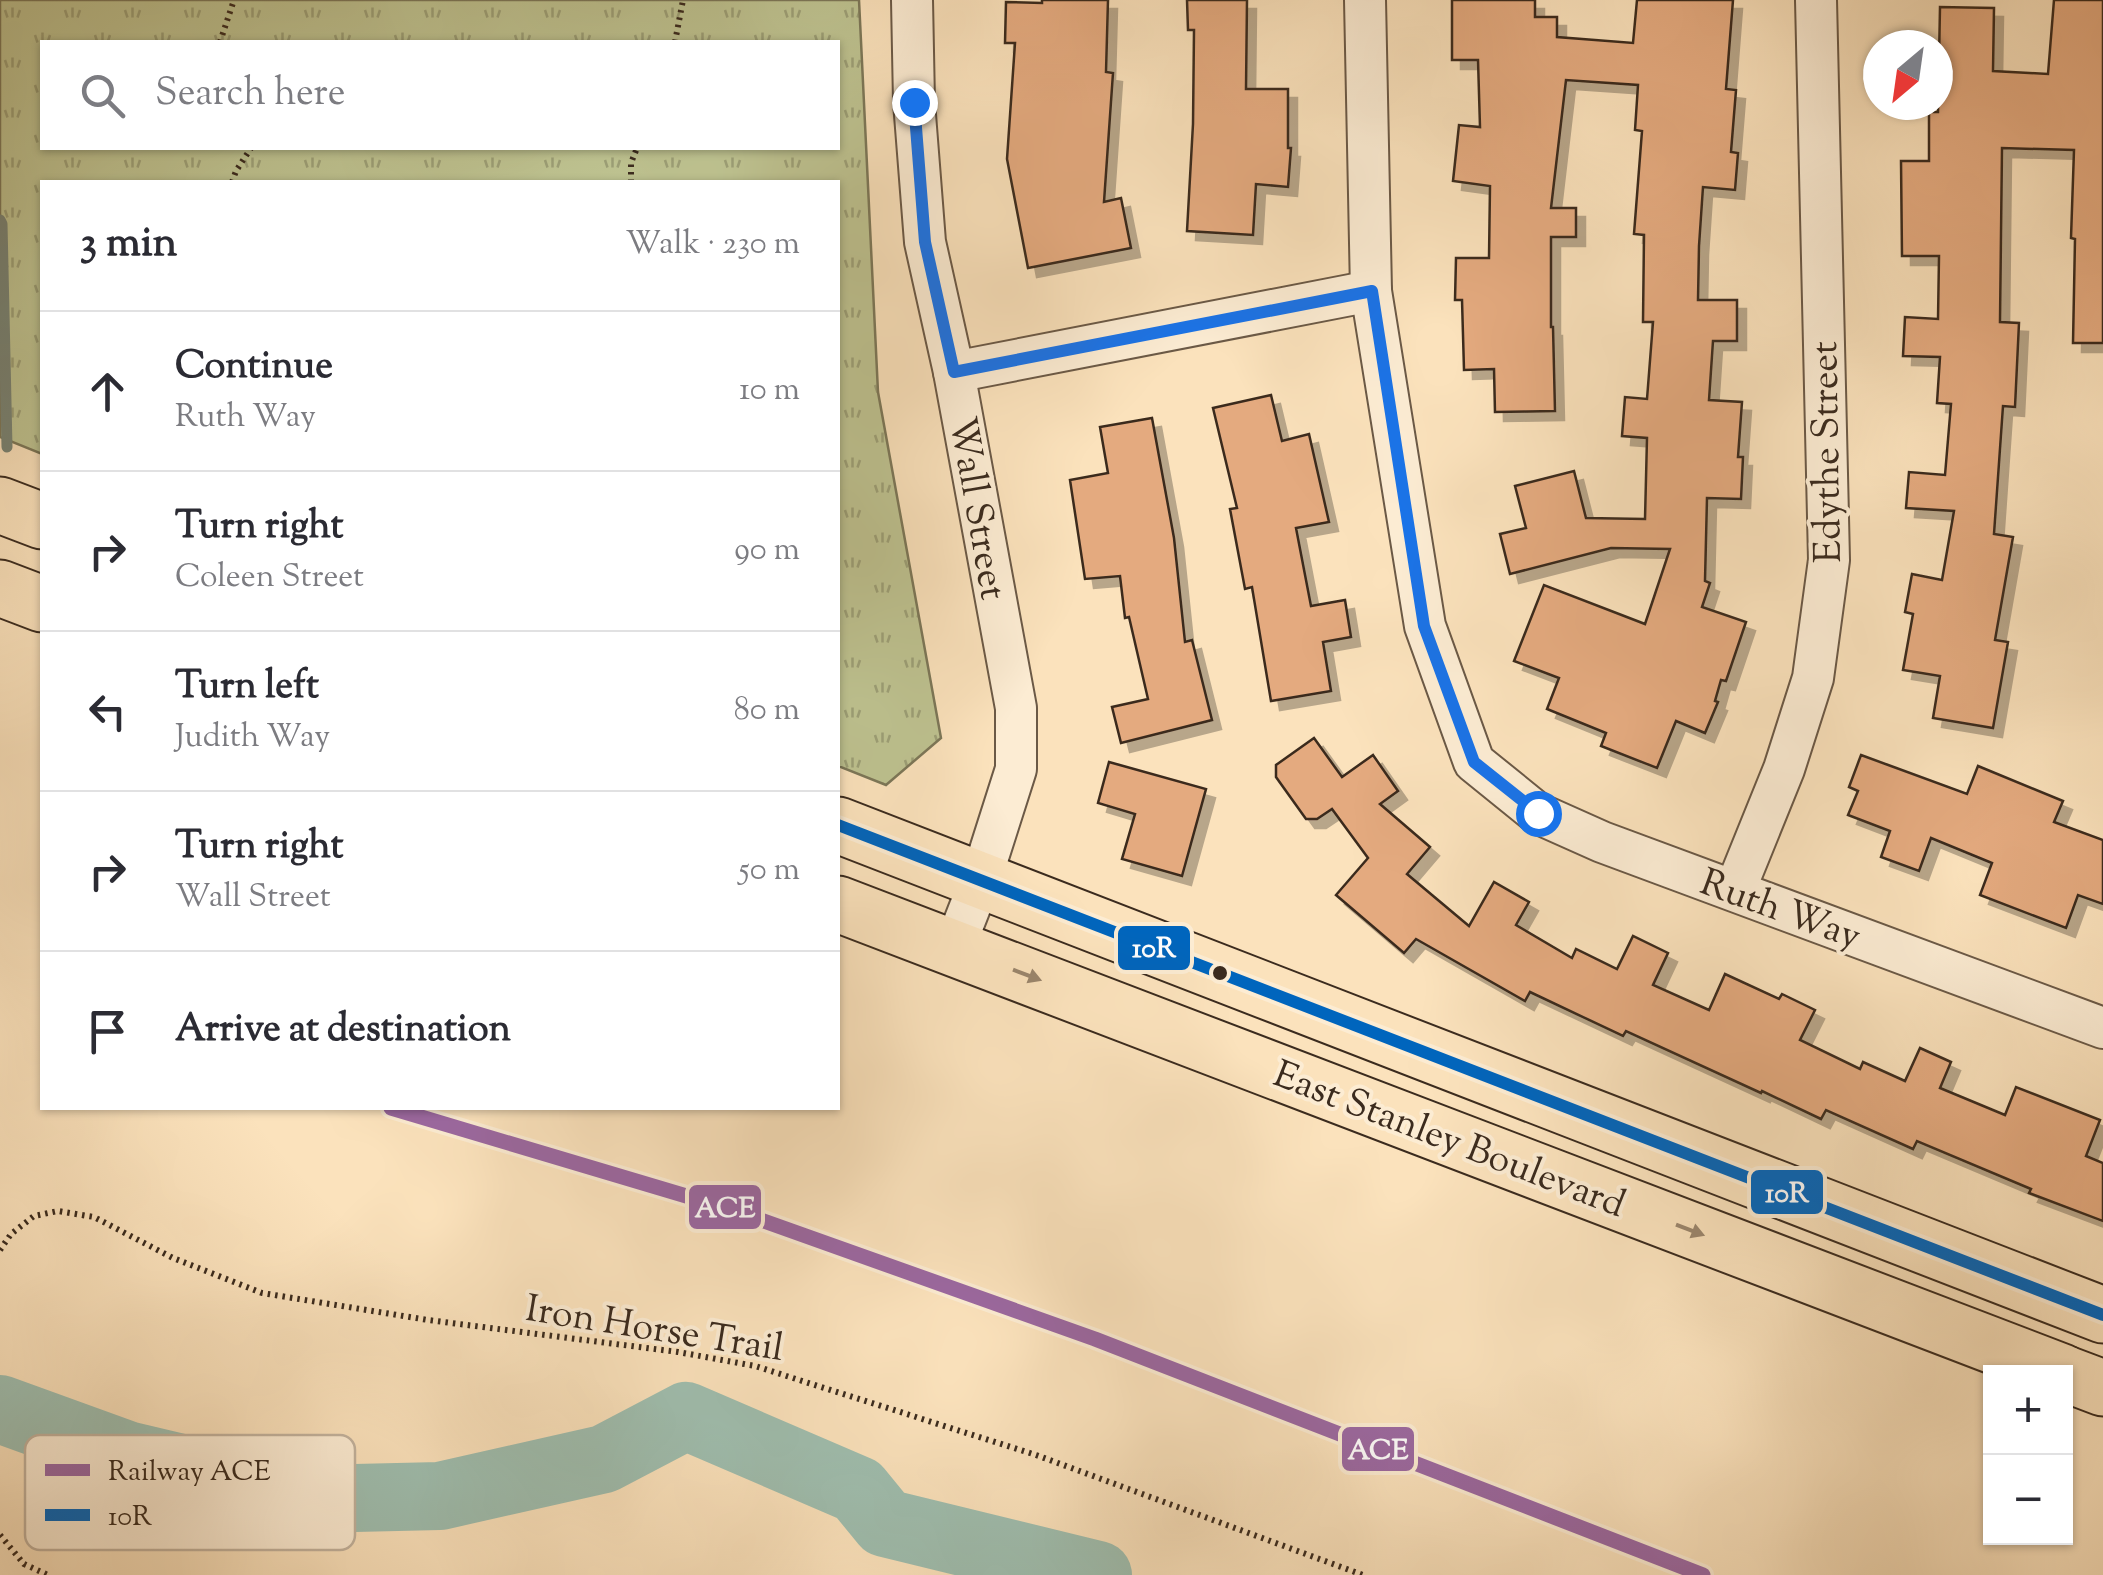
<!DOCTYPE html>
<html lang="en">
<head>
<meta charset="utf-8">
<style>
	body { margin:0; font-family:"Sorts Mill Goudy",serif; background:#f2f2f3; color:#2b2b33 }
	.controls { position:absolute; right:30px; bottom:30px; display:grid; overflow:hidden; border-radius:0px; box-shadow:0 2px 8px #0004 }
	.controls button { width:90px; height:90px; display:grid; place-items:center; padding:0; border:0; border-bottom:2px solid #e1e1e2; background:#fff; color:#2b2b33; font:50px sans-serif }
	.compass { position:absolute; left:1863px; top:30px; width:90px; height:90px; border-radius:50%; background:#fff; box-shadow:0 2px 8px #0004; rotate:209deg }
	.stop { position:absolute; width:30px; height:30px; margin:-22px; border:8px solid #1a73e8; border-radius:50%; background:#fff }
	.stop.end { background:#1a73e8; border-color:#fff; box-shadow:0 2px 10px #0008 }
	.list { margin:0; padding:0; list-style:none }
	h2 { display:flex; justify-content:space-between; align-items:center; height:130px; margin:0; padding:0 40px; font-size:42px }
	h2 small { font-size:32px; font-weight:400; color:#7c7c81 }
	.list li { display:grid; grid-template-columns:65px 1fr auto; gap:30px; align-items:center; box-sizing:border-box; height:160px; padding:0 40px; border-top:2px solid #e1e1e2 }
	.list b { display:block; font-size:38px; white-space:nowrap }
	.list p { margin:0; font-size:32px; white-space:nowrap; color:#7c7c81 }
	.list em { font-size:32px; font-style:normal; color:#7c7c81 }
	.icon { flex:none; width:55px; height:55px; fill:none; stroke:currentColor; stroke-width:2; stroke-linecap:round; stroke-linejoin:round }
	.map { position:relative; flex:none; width:2103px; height:1575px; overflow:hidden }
	.search { position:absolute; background:#fff; box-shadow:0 2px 8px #0004; left:40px; top:40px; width:800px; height:110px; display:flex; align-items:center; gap:25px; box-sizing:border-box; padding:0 35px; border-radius:0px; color:#7c7c81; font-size:38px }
	.panel { position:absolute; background:#fff; box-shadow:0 2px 8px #0004; left:40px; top:180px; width:800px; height:930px; border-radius:0px }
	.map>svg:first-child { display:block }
	.grass { fill:url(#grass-tufts); stroke:#7c7758; stroke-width:2.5; fill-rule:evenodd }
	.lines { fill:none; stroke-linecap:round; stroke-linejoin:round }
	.stream { stroke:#778375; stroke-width:11 }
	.river { stroke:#9fbeaf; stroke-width:68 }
	.building { fill:#e4aa7f; stroke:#3b2b1e; stroke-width:2.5; filter:url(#shadow) }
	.minor-casing { stroke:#6b5946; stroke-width:44 }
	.primary-casing { stroke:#3b2b1e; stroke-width:59 }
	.path { stroke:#3b2b1e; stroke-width:6; stroke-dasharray:2.5 5; stroke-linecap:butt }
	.minor { stroke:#fcecd3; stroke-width:40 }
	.primary { stroke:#fbe2bc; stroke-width:55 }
	.bus-1-casing { stroke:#fcecd3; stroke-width:20 }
	.bus-1 { stroke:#0065bd; stroke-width:12 }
	.rail-1-casing { stroke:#fcecd3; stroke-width:22 }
	.rail-1 { stroke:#9b68a0; stroke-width:15 }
	.oneway { fill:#9b866d }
	.route { stroke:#1a73e8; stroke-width:12 }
	.bus-dot { fill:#3b2b1e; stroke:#fcecd3; stroke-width:4 }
	.labels { text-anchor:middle; stroke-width:8; stroke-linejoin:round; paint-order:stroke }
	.street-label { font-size:38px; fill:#3b2b1e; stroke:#fcecd3 }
	.key { fill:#fcecd3; stroke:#c2b29d; stroke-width:2.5 }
	.key-label { font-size:28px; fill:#3b2b1e }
	.line-badge { stroke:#fcecd3; stroke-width:4 }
	.badge-label { font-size:28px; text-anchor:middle; font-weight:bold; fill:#fff }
</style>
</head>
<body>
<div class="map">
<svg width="2103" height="1575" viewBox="0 0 2103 1575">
	<defs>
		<pattern id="grass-tufts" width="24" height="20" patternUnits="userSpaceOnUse" patternTransform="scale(2.5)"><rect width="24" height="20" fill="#bec391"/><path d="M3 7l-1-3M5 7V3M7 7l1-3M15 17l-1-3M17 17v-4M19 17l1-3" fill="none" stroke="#9c9f76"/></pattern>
		<filter id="shadow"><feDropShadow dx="9" dy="9" stdDeviation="0" flood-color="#0004"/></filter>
	</defs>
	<rect width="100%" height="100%" fill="#fbe2bc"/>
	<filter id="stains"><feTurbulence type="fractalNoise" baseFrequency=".002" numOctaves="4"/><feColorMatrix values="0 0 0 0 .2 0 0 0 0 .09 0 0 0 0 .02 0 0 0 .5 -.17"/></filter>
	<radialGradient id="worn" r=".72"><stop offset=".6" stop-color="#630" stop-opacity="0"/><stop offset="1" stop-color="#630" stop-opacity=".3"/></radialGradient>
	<!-- grass -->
	<path class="grass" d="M0,0H859L878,392L941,738L886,785L838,766V182H42V454L0,437ZM42,42H838V148H42Z"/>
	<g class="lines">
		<!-- stream -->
		<polyline class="stream" points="0,220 2,224 7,447"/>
		<!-- river -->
		<polyline class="river" points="0,1409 127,1455 312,1499 440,1496 604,1459 686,1416 858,1490 885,1523 1098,1575"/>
	</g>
	<!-- building -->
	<g class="building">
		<polygon points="1042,0 1108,0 1106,72 1113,73 1104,202 1121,198 1131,248 1028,268 1007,159 1015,43 1005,43 1006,2 1042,3"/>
		<polygon points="1187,0 1247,0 1246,89 1288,89 1288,148 1291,148 1288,187 1256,184 1253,235 1187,231 1193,124 1194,30 1188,30"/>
		<polygon points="1452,0 1535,0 1535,17 1557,17 1557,37 1633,43 1637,0 1733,0 1726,89 1736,90 1731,152 1738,153 1735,190 1703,187 1699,246 1698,300 1737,300 1737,341 1713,341 1709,400 1742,402 1738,457 1743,457 1741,499 1707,498 1705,581 1710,583 1702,607 1746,622 1726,681 1721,680 1715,701 1718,702 1705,733 1676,721 1657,768 1601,746 1606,733 1547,709 1559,678 1514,661 1544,585 1645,624 1670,549 1611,548 1510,574 1500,534 1526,528 1515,486 1574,471 1586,518 1645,519 1647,438 1622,436 1625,397 1647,399 1653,322 1643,322 1644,235 1634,234 1642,131 1635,130 1638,85 1566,80 1551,208 1576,208 1576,237 1551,237 1551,327 1553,327 1555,411 1495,412 1494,369 1464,370 1462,300 1455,300 1456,258 1489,258 1490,186 1453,181 1459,125 1480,127 1478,60 1452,60"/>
		<polygon points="2054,0 2103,0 2103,343 2073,343 2075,239 2071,238 2074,150 2002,148 2000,322 2019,323 2015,407 2003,406 1994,534 2013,537 1995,640 2008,642 1993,728 1933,718 1940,676 1903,670 1913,614 1905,612 1912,574 1942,580 1954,511 1906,508 1909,472 1945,475 1951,404 1937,403 1940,357 1903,356 1905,317 1938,319 1939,256 1902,256 1901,161 1929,161 1929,112 1938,112 1940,7 1994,8 1993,71 2048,74"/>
		<polygon points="1271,395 1282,441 1309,434 1329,522 1296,528 1311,606 1345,600 1351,637 1323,642 1331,691 1271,701 1252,587 1245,589 1230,509 1237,508 1213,408"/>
		<polygon points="1152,418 1174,538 1185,642 1192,640 1212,720 1121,743 1112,707 1148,699 1129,617 1125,618 1120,576 1085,579 1070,480 1108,473 1100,427"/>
		<polygon points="1314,738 1342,777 1373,755 1398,791 1380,804 1430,847 1407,874 1469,926 1494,882 1529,902 1516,925 1572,958 1576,949 1617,969 1633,936 1668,953 1653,985 1709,1010 1725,974 1779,999 1782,994 1815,1010 1800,1040 1860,1069 1863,1062 1905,1081 1920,1048 1951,1062 1940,1088 2005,1115 2016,1087 2100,1120 2086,1156 2103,1163 2103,1221 2029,1193 2031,1189 1917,1141 1913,1149 1826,1110 1821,1119 1762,1091 1761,1093 1626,1031 1623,1036 1530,992 1525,1001 1416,939 1404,953 1336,895 1368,858 1332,809 1317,819 1306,819 1276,777 1276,765"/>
		<polygon points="1861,755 1967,794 1978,766 2063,801 2054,822 2103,840 2103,904 2078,895 2066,928 1980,895 1992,863 1931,838 1919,871 1881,857 1890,831 1848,815 1858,791 1849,787"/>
		<polygon points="1109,762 1206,789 1182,876 1122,859 1135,814 1098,803"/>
	</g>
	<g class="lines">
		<defs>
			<g id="minor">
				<polyline points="912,0 914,102 925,242 954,372 1016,708 1016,769 981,879 954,948"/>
				<polyline points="1365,0 1371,291 1425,626 1474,762 1537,813 1602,842 2103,1028"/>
				<polyline points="954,372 1371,291"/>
				<polyline points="1735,890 1784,769 1813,678 1829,560 1816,0"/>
			</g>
			<g id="primary">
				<polyline points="0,505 42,521"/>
				<polyline points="0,588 42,604"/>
				<polyline points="838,825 2103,1315"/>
				<polyline points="838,904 2062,1372"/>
				<polyline points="2066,1374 2103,1388"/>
			</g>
		</defs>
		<!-- minor casing -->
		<use href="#minor" class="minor-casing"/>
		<!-- primary casing -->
		<use href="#primary" class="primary-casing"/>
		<!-- path -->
		<g class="path">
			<polyline points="220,42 234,0"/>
			<polyline points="675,42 683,0"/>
			<polyline points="232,182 236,171 251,148"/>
			<polyline points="631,182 631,163 637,148"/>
			<polyline points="0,1250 11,1234 34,1216 58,1211 94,1217 173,1258 262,1293 428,1320 678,1352 755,1366 1036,1455 1363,1575"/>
			<polyline points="0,1535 24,1564 48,1575"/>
		</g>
		<!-- minor -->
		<use href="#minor" class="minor"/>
		<!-- primary -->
		<use href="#primary" class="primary"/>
		<defs>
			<polyline id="bus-1" points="838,825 2103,1315"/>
		</defs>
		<!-- bus-1 casing -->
		<use href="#bus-1" class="bus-1-casing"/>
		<!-- bus-1 -->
		<use href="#bus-1" class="bus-1"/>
		<defs>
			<polyline id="rail-1" points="391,1108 730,1209 1095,1339 1703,1575"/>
		</defs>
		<!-- rail-1 casing -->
		<use href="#rail-1" class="rail-1-casing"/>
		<!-- rail-1 -->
		<use href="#rail-1" class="rail-1"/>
	</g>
	<!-- one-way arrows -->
	<defs><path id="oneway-solid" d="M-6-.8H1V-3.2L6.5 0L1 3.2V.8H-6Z" transform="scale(2.5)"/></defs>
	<g class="oneway">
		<use href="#oneway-solid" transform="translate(1027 975) rotate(21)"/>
		<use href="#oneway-solid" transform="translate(1690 1230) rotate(21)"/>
	</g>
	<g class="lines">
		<!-- route -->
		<polyline class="route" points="914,102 925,242 954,372 1372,291 1424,626 1474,762 1538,813"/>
	</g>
	<!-- markers -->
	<circle class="bus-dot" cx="1220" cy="973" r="9"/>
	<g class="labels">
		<!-- street labels -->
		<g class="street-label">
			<text transform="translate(1825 452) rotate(-91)" y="13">Edythe Street</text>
			<text transform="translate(979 508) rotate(80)" y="13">Wall Street</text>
			<text transform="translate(1781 908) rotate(20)" y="13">Ruth Way</text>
			<text transform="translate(1450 1138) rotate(21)" y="13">East Stanley Boulevard</text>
			<text transform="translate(655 1327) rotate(9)" y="13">Iron Horse Trail</text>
		</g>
	</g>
	<!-- legend -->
	<rect x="25" y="1435" width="330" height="115" rx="15" class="key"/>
	<rect x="45" y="1464" width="45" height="12" fill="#9b68a0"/>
	<rect x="45" y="1509" width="45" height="12" fill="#0065bd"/>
	<g class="key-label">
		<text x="108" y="1480">Railway ACE</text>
		<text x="108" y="1525">10R</text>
	</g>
	<g class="line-badge">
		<rect x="1116" y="924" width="76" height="48" rx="10" fill="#0065bd"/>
		<rect x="1749" y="1168" width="76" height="48" rx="10" fill="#0065bd"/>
		<rect x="687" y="1183" width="76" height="48" rx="10" fill="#9b68a0"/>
		<rect x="1340" y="1425" width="76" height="48" rx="10" fill="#9b68a0"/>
	</g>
	<g class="badge-label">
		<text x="1154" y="957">10R</text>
		<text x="1787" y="1202">10R</text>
		<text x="725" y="1217">ACE</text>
		<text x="1378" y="1459">ACE</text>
	</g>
	<rect width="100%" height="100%" filter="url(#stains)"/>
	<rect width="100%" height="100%" fill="url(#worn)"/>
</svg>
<div class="controls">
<button>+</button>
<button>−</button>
</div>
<svg class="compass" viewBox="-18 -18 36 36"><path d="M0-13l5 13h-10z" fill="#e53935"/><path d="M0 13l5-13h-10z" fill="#7c7c81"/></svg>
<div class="stop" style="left:1538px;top:813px"></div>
<div class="stop end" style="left:914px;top:102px"></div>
<div class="search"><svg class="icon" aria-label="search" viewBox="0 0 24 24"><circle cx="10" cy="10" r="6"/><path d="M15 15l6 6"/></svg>Search here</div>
<section class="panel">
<h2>3 min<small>Walk · 230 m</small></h2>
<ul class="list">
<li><svg class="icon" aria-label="ahead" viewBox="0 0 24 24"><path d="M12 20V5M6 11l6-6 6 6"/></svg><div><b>Continue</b><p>Ruth Way</p></div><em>10 m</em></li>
<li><svg class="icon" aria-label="right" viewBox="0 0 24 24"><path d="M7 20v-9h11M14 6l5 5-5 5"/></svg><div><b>Turn right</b><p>Coleen Street</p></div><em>90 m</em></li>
<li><svg class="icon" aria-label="left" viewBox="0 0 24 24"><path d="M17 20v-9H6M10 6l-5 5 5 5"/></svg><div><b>Turn left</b><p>Judith Way</p></div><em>80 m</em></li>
<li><svg class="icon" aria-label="right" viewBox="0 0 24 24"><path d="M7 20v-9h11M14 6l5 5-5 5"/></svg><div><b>Turn right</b><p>Wall Street</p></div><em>50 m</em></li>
<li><svg class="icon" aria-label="arrive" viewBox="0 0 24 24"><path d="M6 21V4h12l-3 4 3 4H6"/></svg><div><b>Arrive at destination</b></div></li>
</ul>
</section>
</div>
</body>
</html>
